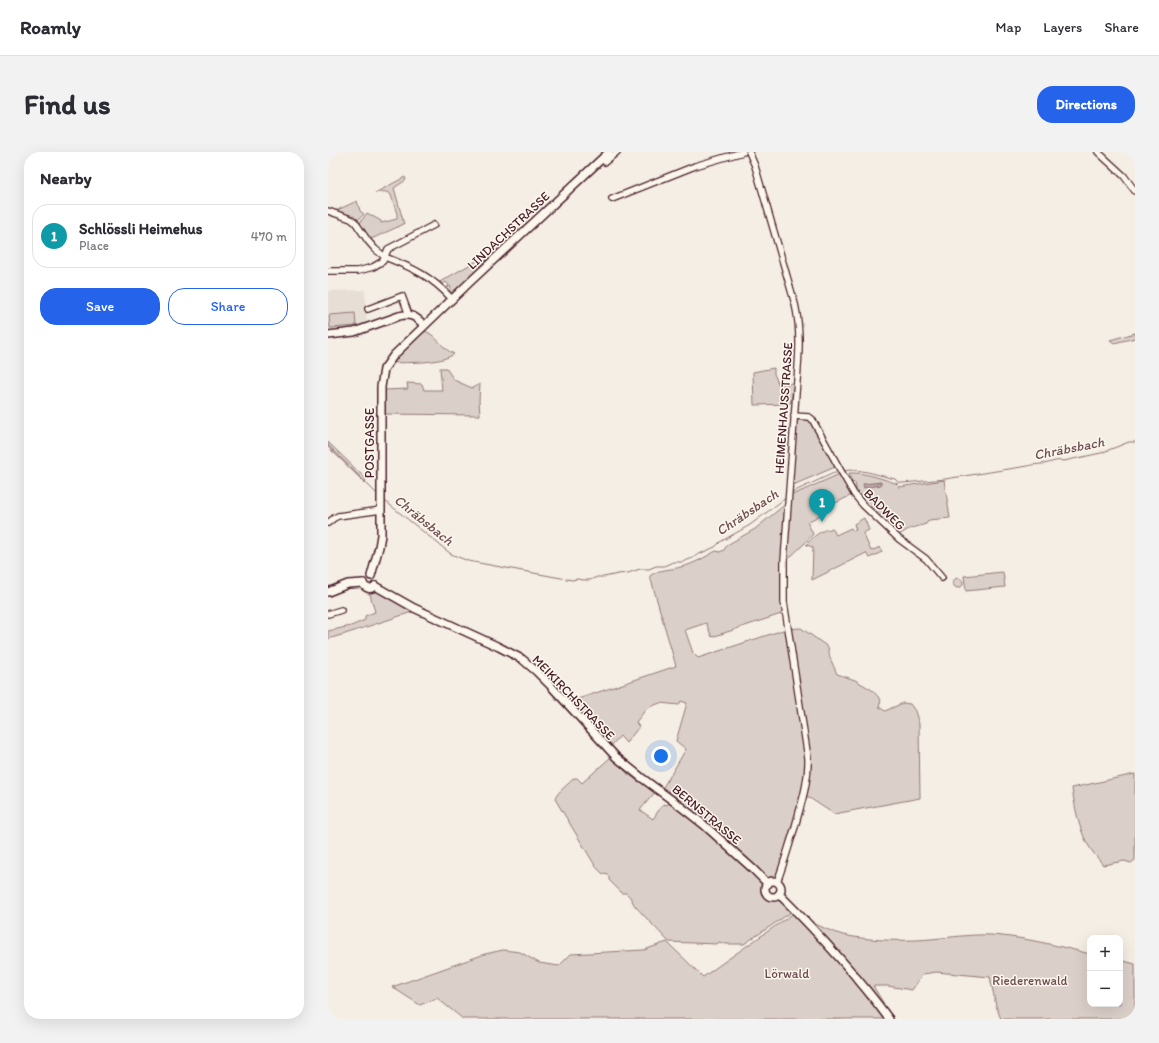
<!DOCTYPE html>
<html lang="en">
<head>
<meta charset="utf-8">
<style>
	body { margin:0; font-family:Itim,sans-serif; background:#f2f2f3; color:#2b2b33 }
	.controls { position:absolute; right:12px; bottom:12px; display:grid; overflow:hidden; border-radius:8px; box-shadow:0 4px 16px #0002 }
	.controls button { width:36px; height:36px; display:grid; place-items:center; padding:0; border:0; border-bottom:1px solid #e1e1e2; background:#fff; color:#2b2b33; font:20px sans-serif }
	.you { position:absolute; left:333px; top:604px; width:14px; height:14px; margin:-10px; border:3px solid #fff; border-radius:50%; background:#1a73e8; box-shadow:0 0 0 6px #1a73e833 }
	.badge { display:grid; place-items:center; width:26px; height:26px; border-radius:50%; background:#2563eb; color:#fff; font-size:13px; font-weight:700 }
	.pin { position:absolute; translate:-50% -33px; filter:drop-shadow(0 1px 2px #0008) }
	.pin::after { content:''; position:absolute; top:21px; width:14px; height:12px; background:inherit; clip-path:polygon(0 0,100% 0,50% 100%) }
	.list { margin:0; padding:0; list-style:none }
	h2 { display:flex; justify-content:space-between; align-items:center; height:52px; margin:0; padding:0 16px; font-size:17px }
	h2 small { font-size:13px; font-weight:400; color:#7c7c81 }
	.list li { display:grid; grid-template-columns:26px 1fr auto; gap:12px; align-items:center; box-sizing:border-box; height:64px; margin:0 8px 8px; padding:0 8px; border:1px solid #e1e1e2; border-radius:16px }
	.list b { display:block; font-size:15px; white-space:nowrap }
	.list p { margin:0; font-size:13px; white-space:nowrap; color:#7c7c81 }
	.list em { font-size:13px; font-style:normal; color:#7c7c81 }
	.actions { display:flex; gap:8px; padding:12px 16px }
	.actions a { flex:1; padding:9px 0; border:1px solid #2563eb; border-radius:16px; text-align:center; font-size:14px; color:#2563eb }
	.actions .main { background:#2563eb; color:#fff }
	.map { position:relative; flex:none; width:807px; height:867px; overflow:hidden; border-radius:16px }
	header { display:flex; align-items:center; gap:24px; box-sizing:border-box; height:56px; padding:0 20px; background:#fff; border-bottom:1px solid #e1e1e2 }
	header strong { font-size:19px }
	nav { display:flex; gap:22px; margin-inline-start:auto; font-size:14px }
	.intro { display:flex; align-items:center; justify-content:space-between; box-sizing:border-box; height:96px; padding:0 24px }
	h1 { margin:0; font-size:28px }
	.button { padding:10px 18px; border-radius:16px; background:#2563eb; color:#fff; font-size:14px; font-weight:700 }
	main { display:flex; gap:24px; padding:0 24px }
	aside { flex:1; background:#fff; border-radius:16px; box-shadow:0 4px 16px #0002 }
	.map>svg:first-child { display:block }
	.built { fill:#e7dfd6 }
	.green { fill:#dbd0c9; stroke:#92787a }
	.water { fill:#baa7a5; stroke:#8d7174 }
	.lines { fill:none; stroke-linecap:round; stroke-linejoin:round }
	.stream { stroke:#8d7174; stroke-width:1 }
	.minor-casing { stroke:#4a1f2b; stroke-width:8 }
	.major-casing { stroke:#4a1f2b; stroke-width:10 }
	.minor { stroke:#fbf7ec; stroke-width:5.5 }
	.major { stroke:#fbf7ec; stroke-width:7 }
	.labels { text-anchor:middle; stroke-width:3; stroke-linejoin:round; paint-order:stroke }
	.street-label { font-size:13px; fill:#4a1f2b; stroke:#fbf7ec }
	.park-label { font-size:13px; fill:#6e4b52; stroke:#fbf7ec }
	.water-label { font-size:14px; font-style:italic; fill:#714f56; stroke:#fbf7ec }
</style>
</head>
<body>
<header>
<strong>Roamly</strong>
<nav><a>Map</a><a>Layers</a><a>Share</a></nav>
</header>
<div class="intro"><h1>Find us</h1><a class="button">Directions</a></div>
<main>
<aside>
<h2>Nearby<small></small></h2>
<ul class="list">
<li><span class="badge" style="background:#0f9aa8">1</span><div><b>Schlössli Heimehus</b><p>Place</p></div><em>470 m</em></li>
</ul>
<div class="actions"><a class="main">Save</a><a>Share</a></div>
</aside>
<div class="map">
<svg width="807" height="867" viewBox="0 0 807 867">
	<rect width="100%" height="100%" fill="#f4eee4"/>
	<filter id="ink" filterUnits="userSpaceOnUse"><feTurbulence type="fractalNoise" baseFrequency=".025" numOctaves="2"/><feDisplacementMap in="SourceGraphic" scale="8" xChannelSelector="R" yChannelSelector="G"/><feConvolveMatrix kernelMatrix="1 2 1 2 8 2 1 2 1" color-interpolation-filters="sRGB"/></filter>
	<g filter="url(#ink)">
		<!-- built -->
		<polygon class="built" points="37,138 39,173 26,177 0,180 0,139"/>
		<!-- green -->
		<g class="green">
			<path d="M77,25L78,28L66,36L76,72L41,88L32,72L33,69L39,61L53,69V71L69,67V62L63,43C58,38 53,40 47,41Z"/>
			<polygon points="29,49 32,59 36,62 30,68 28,69 5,60"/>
			<polygon points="169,97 171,99 130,136 121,141 121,139 123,136 122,134 120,136 119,135 121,133 118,130 115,132 118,138 110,131"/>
			<polygon points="27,161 28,174 2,176 1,163"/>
			<path d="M96,179C106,180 115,198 126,202C113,212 80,210 64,211L68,206Z"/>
			<polygon points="807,181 807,186 786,191 782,188"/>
			<polygon points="112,216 118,216 126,228 144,236 152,232 151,248 152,263 55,262 56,238 80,237 79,231 94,232 96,238 114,238"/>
			<polygon points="446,216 446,222 451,233 458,233 466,230 463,250 461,252 426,253 425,220"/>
			<polygon points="470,267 481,267 507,315 463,334 468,269"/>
			<polygon points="0,290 37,326 38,332 0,295"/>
			<polygon points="514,321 526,342 497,356 497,361 479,370 485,382 476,392 460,407 458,405 462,344"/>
			<path d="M521,321C537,320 555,327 570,332L571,335L616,328L622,366L601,368L598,372L581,377L569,384L540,357L529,342L527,330L524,331Z"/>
			<path d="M459,351L456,461L384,485L378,471L357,478L365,501L370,506L458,477L473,476L500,495L502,506L509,522L527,528L544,538L553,548L551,555L557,559L575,551L582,552L587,559L591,572L592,646L506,662L474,641L450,722L447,726L443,728L437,725L346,644L333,638L344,621L358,597L348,589L359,551L353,549L351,553L332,551L319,556L308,570L311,575L298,591L292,584L281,596L241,550L348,514L322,424C330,417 343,418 353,415C366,412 377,405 388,399L392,400L396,398L399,393L427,377Z"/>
			<path d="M536,366L541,378L535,381L543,399L552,395L554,400L541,406L538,401L484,428L485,395L478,393C486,384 488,382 499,377L500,378L504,376L508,383L523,376L525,379L528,378L526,372Z"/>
			<polygon points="675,420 677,435 638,439 636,424"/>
			<circle cx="630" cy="431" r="5"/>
			<polygon points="48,438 87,459 17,482 0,487 0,479 23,474 37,468 37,464 47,460 41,439"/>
			<path d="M283,605L301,623L303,624L308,628L317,632L328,639L312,658L325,667L335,652L339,653L342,650C375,674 408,700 435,731L434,732C435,736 434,738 436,742C438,748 444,747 449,748C454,750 458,755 462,758V761L416,792H397L391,790L389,792L341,790L307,754L302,745L298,741H294L281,728V725L278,721L275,722L268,715L227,647C229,640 241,632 246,626H249L254,631Z"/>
			<path d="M807,622V708L803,711L796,709L775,713C770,706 763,699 759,691C750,674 747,655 744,636Z"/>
			<polygon points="466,761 528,828 558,867 135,867 109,846 92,853 64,835 157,802 175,798 192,800 211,811 231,814 243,802 316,798 339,790 375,825 396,810"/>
			<path d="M481,769C492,774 503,780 515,783C539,788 564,789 588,788C613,787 638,782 663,783C695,785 731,794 762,802V852H792V808L807,812V867H673L668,854L662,825L608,820L595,822L584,838L560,834H545L556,852L554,853L532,826L517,806Z"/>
		</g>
		<!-- water -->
		<polygon class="water" points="553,330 553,333 536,336 535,332"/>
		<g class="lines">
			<!-- stream -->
			<g class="stream">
				<polyline points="0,293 49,342"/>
				<path d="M515,319C529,315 553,324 567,327L570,330L575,331L617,327L700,314C705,312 707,313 713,312C721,312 728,307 736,309L773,301L801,290H807"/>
				<polyline points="463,342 469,338 506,321 510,321"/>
				<polyline points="57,349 123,402 140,409 244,428 249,427 256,428 262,428 269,425 276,425 290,422 300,421 312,417 321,417 328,414 336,414 345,410 354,410 365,406 369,403 387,395 392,390 422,373 459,345"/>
			</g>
			<defs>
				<g id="minor">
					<path d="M421,0L427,14L467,152C475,186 469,221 467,255C463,306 460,358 456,409V450L480,606C481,630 473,652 467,675C461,693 456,712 449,730"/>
					<polyline points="770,0 796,24 807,39"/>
					<polyline points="277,10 289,0"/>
					<polyline points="284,47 367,14 415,0"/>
					<path d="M0,59L23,67L27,70L40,89L47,97L57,105C85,116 103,124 124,147"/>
					<polyline points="0,119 30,119 45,115 55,109 60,97 106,73"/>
					<polyline points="40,157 74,144 81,163"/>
					<polyline points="466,264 481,265 484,267 514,321 526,342 535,353 571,387 598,407 614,426"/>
					<polyline points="0,371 6,366 10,364 53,358"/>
					<polyline points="0,462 13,458"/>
				</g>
				<g id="major">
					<path d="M0,183L26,180L71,164C83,161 88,165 96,173"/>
					<polyline points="43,424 51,395 53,383 53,235 56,217 66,203 143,129 281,0"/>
					<path d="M35,431C37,437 43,438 47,434"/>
					<polyline points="47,434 86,456 171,495 194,507 208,519 223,534 288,605 314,626 352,654 375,672 425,717 440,732"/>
					<polyline points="0,440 20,432 35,431"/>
					<circle cx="445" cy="737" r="8"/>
					<path d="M451,742C490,781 528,822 561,867"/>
				</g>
			</defs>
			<!-- minor casing -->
			<use href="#minor" class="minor-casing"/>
			<!-- major casing -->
			<use href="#major" class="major-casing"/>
			<!-- minor -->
			<use href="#minor" class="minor"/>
			<!-- major -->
			<use href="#major" class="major"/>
		</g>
	</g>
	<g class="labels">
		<!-- street labels -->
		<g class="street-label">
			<text transform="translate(180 78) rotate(-43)" y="5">LINDACHSTRASSE</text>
			<text transform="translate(455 256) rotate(-86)" y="5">HEIMENHAUSSTRASSE</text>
			<text transform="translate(41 291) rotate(-90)" y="5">POSTGASSE</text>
			<text transform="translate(557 357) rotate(45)" y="5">BADWEG</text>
			<text transform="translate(246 545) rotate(46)" y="5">MEIKIRCHSTRASSE</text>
			<text transform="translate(379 662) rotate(40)" y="5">BERNSTRASSE</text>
		</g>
		<!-- park labels -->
		<g class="park-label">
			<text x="459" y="826">Lörwald</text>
			<text x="702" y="833">Riederenwald</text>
		</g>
		<!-- water labels -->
		<g class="water-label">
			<text transform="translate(741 296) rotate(-11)" y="5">Chräbsbach</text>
			<text transform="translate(419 360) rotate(-34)" y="5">Chräbsbach</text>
			<text transform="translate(96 368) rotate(39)" y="5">Chräbsbach</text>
		</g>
	</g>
</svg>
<div class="controls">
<button>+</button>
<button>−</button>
</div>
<div class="you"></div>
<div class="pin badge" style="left:494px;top:370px;background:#0f9aa8">1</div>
</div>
</main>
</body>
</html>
